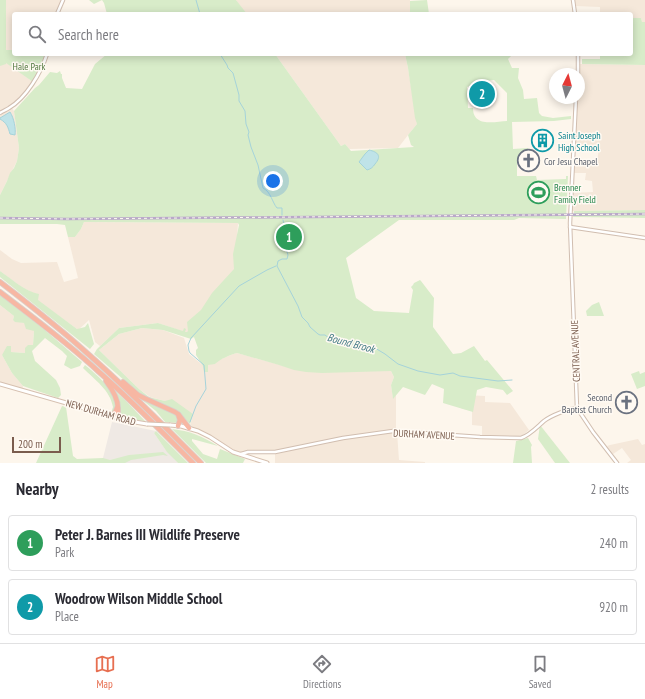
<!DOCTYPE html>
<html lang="en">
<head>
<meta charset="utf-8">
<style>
	body { margin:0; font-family:"PT Sans Narrow",sans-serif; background:#f2f2f3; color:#2b2b33 }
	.compass { position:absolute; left:549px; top:68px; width:36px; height:36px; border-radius:50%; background:#fff; box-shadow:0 2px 10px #0003; rotate:6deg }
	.scale { position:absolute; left:12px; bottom:10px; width:49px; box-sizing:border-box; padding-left:4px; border:2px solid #7a5c4d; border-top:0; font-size:11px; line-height:14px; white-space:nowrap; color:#7a5c4d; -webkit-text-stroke:3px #fffaf3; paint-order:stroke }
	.you { position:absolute; left:273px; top:181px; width:14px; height:14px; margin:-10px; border:3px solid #fff; border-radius:50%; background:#1a73e8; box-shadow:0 0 0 6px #1a73e833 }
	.badge { display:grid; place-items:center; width:26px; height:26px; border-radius:50%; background:#e76f51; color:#fff; font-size:13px; font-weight:700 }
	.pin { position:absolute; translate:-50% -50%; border:2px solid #fff; box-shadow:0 1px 4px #0006 }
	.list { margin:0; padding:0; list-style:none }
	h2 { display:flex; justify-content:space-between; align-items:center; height:52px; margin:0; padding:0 16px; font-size:17px }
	h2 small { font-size:13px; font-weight:400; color:#7c7c81 }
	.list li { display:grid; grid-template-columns:26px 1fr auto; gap:12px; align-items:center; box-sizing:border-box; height:56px; margin:0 8px 8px; padding:0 8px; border:1px solid #e1e1e2; border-radius:4px }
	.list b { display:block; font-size:15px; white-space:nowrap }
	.list p { margin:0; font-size:13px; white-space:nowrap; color:#7c7c81 }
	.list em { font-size:13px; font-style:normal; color:#7c7c81 }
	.icon { flex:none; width:22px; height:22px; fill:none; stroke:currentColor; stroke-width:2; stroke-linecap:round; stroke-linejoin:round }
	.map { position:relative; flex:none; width:645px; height:463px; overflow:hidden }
	.search { position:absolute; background:#fff; box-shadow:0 2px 10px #0003; left:12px; right:12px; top:12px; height:44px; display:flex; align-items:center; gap:10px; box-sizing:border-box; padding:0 14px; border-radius:4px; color:#7c7c81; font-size:15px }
	.sheet { height:180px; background:#fff }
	nav { display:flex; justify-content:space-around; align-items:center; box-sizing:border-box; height:56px; border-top:1px solid #e1e1e2; background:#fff; font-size:11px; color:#7c7c81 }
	nav a { display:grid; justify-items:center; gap:2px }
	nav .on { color:#e76f51 }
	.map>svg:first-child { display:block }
	.residential { fill:#f5e8da }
	.industrial { fill:#efe9e4 }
	.green { fill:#d8ecc9; fill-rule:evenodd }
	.water { fill:#bfe3e8; stroke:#a5d3da }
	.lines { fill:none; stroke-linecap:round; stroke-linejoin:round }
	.stream { stroke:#a5d3da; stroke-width:1 }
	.tertiary-casing { stroke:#d1beb0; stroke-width:4.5 }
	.secondary-casing { stroke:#d6c0b0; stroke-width:5 }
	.motorway-casing { stroke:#dad1cd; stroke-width:6 }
	.tertiary { stroke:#fff; stroke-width:2.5 }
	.secondary { stroke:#fff; stroke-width:3 }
	.motorway { stroke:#f7b7a3; stroke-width:4.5 }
	.rail-casing { stroke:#b9a8c9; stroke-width:2.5 }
	.rail { stroke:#fffaf3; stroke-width:1; stroke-dasharray:3; stroke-linecap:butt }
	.secondary-bridge-casing { stroke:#d6c0b0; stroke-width:5; stroke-linecap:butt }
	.secondary-bridge { stroke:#fff; stroke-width:3 }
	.labels { text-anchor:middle; stroke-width:3; stroke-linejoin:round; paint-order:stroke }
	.park-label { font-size:10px; fill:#537a41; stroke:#fffaf3 }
	.culture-label { font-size:10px; fill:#0d838f; stroke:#fffaf3; text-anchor:start }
	.worship-label { font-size:10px; fill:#5b616d; stroke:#fffaf3; text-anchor:start }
	.leisure-label { font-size:10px; fill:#27864d; stroke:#fffaf3; text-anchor:start }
	.street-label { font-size:10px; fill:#7a5c4d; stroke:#fffaf3 }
	.water-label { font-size:11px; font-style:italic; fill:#437c86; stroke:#fffaf3 }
</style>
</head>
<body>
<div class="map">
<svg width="645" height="463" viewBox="0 0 645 463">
	<rect width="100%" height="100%" fill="#fdf6ec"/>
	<!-- residential -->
	<g class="residential">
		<polygon points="6,0 63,0 57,14 14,14 14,50 6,50"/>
		<polygon points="236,0 410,0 410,14 247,14 239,5"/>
		<polygon points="573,0 645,0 645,22 642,22 641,18 631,18 631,14 600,14 600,7 574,6"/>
		<polygon points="275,54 405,54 408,68 417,124 408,135 398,148 349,149 345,144 341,146"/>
		<polygon points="4,61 33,82 29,88 11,107 14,111 19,148 17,161 0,195 0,66"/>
		<polygon points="579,64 645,65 645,210 570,211 571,193 593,192 592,181 585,180 586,173 572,173 572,160 587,161 587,162 597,162 599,149 575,148 577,98 579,98"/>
		<polygon points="84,222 238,223 235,268 188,333 158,323 119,328 100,346 95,342 89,320 77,331 77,329 37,300 38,294 33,293 20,286 0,271 0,250 12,259 21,263 57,262 64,282 78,278 68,237 75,237 81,229"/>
		<polygon points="0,305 14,316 13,320 24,323 34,331 33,345 25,353 11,352 2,355 12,373 23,386 22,391 0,384"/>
		<polygon points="142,328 163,330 184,338 189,354 204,366 208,364 215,364 217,361 233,354 237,353 295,369 391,371 394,377 391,385 393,398 396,395 396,429 373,432 373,435 397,432 399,460 425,462 425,463 275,463 275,453 242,452 236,451 206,433 190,426 193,414 165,401 150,397 139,389 99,350 119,334"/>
		<polygon points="446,394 485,396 485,402 510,403 529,430 523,435 519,436 482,435 482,426 472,425 472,410 463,409 445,401"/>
		<polygon points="638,439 642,445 645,444 645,463 627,463 631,460 622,448 613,454 607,446 610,445"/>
	</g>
	<!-- industrial -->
	<polygon class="industrial" points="112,422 156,431 154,433 165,449 178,463 99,463 103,458"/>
	<!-- green -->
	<g class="green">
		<polygon points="0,0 6,0 6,50 14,50 14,54 37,54 46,57 33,82 6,63 6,64 0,66"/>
		<polygon points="89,0 236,0 247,14 107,14 104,3 102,0 94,4"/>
		<polygon points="427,0 429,14 410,14 410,1"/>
		<polygon points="631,18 641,18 642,22 645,22 645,65 582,64 582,59 600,59 600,54 631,54"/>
		<path d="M107,54H275L341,146L345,144L351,151L414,147L411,145L408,135L417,124L415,118L408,68L405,54H513L508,59L512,68H519L518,78L523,90L524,99L537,98L539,113L542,116L553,118L571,116V119L554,121L512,122L513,149L528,148V159H517V176H536L537,180L566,179V176H568L566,219L519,218L514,220H399L346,258L356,298L374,311L409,313L413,290L411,287L413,285L414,283L420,280L421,281L434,298L433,324V327L453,354L461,353L474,346L485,361L487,360L513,391L507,395L503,390L486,387L477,390L473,412L443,403L444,389L432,384L425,395L403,387L393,399L391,385L394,377L391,371L322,373L306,372L294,370L279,365L237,353C230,355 220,359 215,364L208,365V372H204L203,366L196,355V350L198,348L194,337L191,339L163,330L142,328L119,334L99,350L139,389L149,397L165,401L172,399L193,414L190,424L176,410L150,400L139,393L94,354L97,349L119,328L158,323L183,331L184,328L186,329L185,332H187L188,331L187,322L201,310L212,293L234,269L233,254L239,225L238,223L84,222L81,229L75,237H68L65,225L57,224H0V195L7,181L10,173L14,168L17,161L19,148L14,111L35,88L39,85L50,72L57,73L60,71L61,74H62V78L66,88L82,89L95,64ZM494,80L507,93V121C494,122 473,127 473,108H468L467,87L484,81Z"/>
		<polygon points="645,210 645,218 573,217 574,211"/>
		<path d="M0,271C12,279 24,291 39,294L38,300L77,329L85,327L88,323L94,344L90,349L0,277Z"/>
		<polygon points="0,295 32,319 82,362 80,366 71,369 64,365 67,356 62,351 45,338 32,351 35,361 56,380 60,388 61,395 58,398 23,386 12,373 2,355 7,346 11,346 11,352 25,353 25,348 28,345 33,345 34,331 26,329 24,323 15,322 13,320 14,316 0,305"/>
		<polygon points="599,302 604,316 587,316 586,311 592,305"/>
		<path d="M85,365C95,373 126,399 113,413H111L113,407C110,390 95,380 83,368Z"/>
		<polygon points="639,371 640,374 645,372 645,386 637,389 631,374"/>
		<polygon points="113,389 127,402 145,421 133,420 120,416"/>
		<polygon points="141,399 177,415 178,423 165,422 156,411"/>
		<polygon points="62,406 66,407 73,456 77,459 103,458 110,460 129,455 163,452 168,456 163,455 131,460 125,463 36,463"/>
		<polygon points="540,425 570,463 555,463 538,439"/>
		<path d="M172,429C190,431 202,436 218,446L192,439V441L203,454L217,459L220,449L245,459L243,463H206Z"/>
		<polygon points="156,431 188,463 178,463 167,452 154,433"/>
		<polygon points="528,438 532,445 531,447 532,463 513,463 516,441"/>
	</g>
	<!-- water -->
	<g class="water">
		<path d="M10,112C14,118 16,129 15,135L10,134C8,127 7,123 0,119V118Z"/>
		<path d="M369,150C378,152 382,156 375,164C373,167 371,169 367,170L359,162L365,154Z"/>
	</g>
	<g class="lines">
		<!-- stream -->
		<g class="stream">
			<polyline points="196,0 200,14"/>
			<path d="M220,54L227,65L228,68L233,73L239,95V101L245,111L246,124L249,132L248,135L251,147L258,165L263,188C271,192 272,202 277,208H282V215"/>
			<polyline points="283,220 284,224 282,231 283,241 285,244 286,251 287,252 288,255 287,259 282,259 278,261 277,266 298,306 302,317 308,323 310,327 318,334 320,335 325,335 329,338 334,338 346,343 350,343 358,346 363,345 368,348 375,348 385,354 398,364 418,371 440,375 453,373 460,376 498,381 512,380"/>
			<polyline points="190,422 196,406 206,389 204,365 190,353 189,351 188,345 191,338 239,286 267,270 276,266"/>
		</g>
		<defs>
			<g id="tertiary">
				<polyline points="573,0 575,14"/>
				<polyline points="57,14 63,0"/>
				<polyline points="578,74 578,54"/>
				<polyline points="576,98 570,223 577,408 593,432 617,463"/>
				<path d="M0,113C3,111 6,110 9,108C26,98 41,73 47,54"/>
				<polyline points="570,227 645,238"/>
				<path d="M241,454L248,452H275L343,438L393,431L480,437L521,438C530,435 537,427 544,421C552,415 568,409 577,408"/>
			</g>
			<g id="secondary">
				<polyline points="0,384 129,421 147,424"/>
				<polyline points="170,425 181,426 198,431 210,437 233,452 267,463"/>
			</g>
			<g id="motorway">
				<path d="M0,282C30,305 59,328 87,353C127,388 164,426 201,463"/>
				<path d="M0,292C34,318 68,343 99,372C132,401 162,432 193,463"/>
				<path d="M106,381C112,389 118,398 118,408C118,412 118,415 118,418"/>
				<polyline points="123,382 138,395 144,398 175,412 178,414 180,420 178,426"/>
				<polyline points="179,415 189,428"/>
				<polyline points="110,416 115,413 117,408"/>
			</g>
		</defs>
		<!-- tertiary casing -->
		<use href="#tertiary" class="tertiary-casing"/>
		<!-- secondary casing -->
		<use href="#secondary" class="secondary-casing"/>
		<!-- motorway casing -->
		<use href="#motorway" class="motorway-casing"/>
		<!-- tertiary -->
		<use href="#tertiary" class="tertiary"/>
		<!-- secondary -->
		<use href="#secondary" class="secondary"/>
		<!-- motorway -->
		<use href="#motorway" class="motorway"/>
		<defs>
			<polyline id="rail" points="0,218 67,219 645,214"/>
		</defs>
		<!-- rail casing -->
		<use href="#rail" class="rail-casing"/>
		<!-- rail -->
		<use href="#rail" class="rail"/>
		<defs>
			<polyline id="secondary-bridge" points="147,424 170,425"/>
		</defs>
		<!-- secondary-bridge casing -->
		<use href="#secondary-bridge" class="secondary-bridge-casing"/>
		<!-- secondary-bridge -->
		<use href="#secondary-bridge" class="secondary-bridge"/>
	</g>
	<!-- icons -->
	<defs>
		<symbol id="building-ring" viewBox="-11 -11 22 22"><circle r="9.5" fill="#fffaf3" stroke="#0f9aa8" stroke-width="1.5"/><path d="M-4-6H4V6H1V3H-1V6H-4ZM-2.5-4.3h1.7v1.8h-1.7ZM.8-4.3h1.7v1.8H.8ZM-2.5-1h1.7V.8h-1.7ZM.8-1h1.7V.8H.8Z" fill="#0f9aa8"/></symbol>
		<symbol id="church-ring" viewBox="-11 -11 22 22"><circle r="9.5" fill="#fffaf3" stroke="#6b7280" stroke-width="1.5"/><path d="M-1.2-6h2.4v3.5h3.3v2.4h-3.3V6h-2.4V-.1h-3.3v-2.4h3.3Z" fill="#6b7280"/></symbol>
		<symbol id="stadium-ring" viewBox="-11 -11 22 22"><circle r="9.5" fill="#fffaf3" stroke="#2e9e5b" stroke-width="1.5"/><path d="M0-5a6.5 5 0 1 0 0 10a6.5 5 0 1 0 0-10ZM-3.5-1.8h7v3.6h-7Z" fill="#2e9e5b"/></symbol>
	</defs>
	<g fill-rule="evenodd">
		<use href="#building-ring" x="530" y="128" width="25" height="25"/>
		<use href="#church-ring" x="516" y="148" width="25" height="25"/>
		<use href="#stadium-ring" x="526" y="180" width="25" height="25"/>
		<use href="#church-ring" x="614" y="390" width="25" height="25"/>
	</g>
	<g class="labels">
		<!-- park labels -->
		<g class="park-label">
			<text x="29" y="70">Hale Park</text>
		</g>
		<!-- culture labels -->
		<g class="culture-label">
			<text x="558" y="139">Saint Joseph<tspan x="558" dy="12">High School</tspan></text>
		</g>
		<!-- worship labels -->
		<g class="worship-label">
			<text x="544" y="165">Cor Jesu Chapel</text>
			<text x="612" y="401" text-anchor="end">Second<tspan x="612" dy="12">Baptist Church</tspan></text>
		</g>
		<!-- leisure labels -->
		<g class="leisure-label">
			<text x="554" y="191">Brenner<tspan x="554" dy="12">Family Field</tspan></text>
		</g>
		<!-- street labels -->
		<g class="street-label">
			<text transform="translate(575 351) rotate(-92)" y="4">CENTRAL AVENUE</text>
			<text transform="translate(101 412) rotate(16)" y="4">NEW DURHAM ROAD</text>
			<text transform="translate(424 434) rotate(3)" y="4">DURHAM AVENUE</text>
		</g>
		<!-- water labels -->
		<g class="water-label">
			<text transform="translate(351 343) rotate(15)" y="4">Bound Brook</text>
		</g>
	</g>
</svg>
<svg class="compass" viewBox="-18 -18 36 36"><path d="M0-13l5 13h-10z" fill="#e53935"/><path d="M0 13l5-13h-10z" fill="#7c7c81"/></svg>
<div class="scale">200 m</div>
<div class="you"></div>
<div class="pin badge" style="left:289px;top:237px;background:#2e9e5b">1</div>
<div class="pin badge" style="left:482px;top:94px;background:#0f9aa8">2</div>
<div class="search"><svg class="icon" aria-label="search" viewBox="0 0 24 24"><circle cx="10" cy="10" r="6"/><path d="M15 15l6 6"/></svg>Search here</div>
</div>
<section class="sheet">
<h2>Nearby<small>2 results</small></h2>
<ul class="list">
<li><span class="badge" style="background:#2e9e5b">1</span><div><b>Peter J. Barnes III Wildlife Preserve</b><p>Park</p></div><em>240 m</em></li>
<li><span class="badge" style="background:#0f9aa8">2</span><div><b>Woodrow Wilson Middle School</b><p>Place</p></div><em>920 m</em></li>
</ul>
</section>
<nav>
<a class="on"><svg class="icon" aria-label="map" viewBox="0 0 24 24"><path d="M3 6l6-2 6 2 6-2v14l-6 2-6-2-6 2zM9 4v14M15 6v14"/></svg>Map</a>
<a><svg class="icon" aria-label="directions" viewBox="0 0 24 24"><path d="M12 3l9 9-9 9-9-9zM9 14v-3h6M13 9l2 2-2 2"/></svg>Directions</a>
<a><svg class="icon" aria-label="saved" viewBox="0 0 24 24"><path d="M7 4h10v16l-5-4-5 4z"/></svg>Saved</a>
</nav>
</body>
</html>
